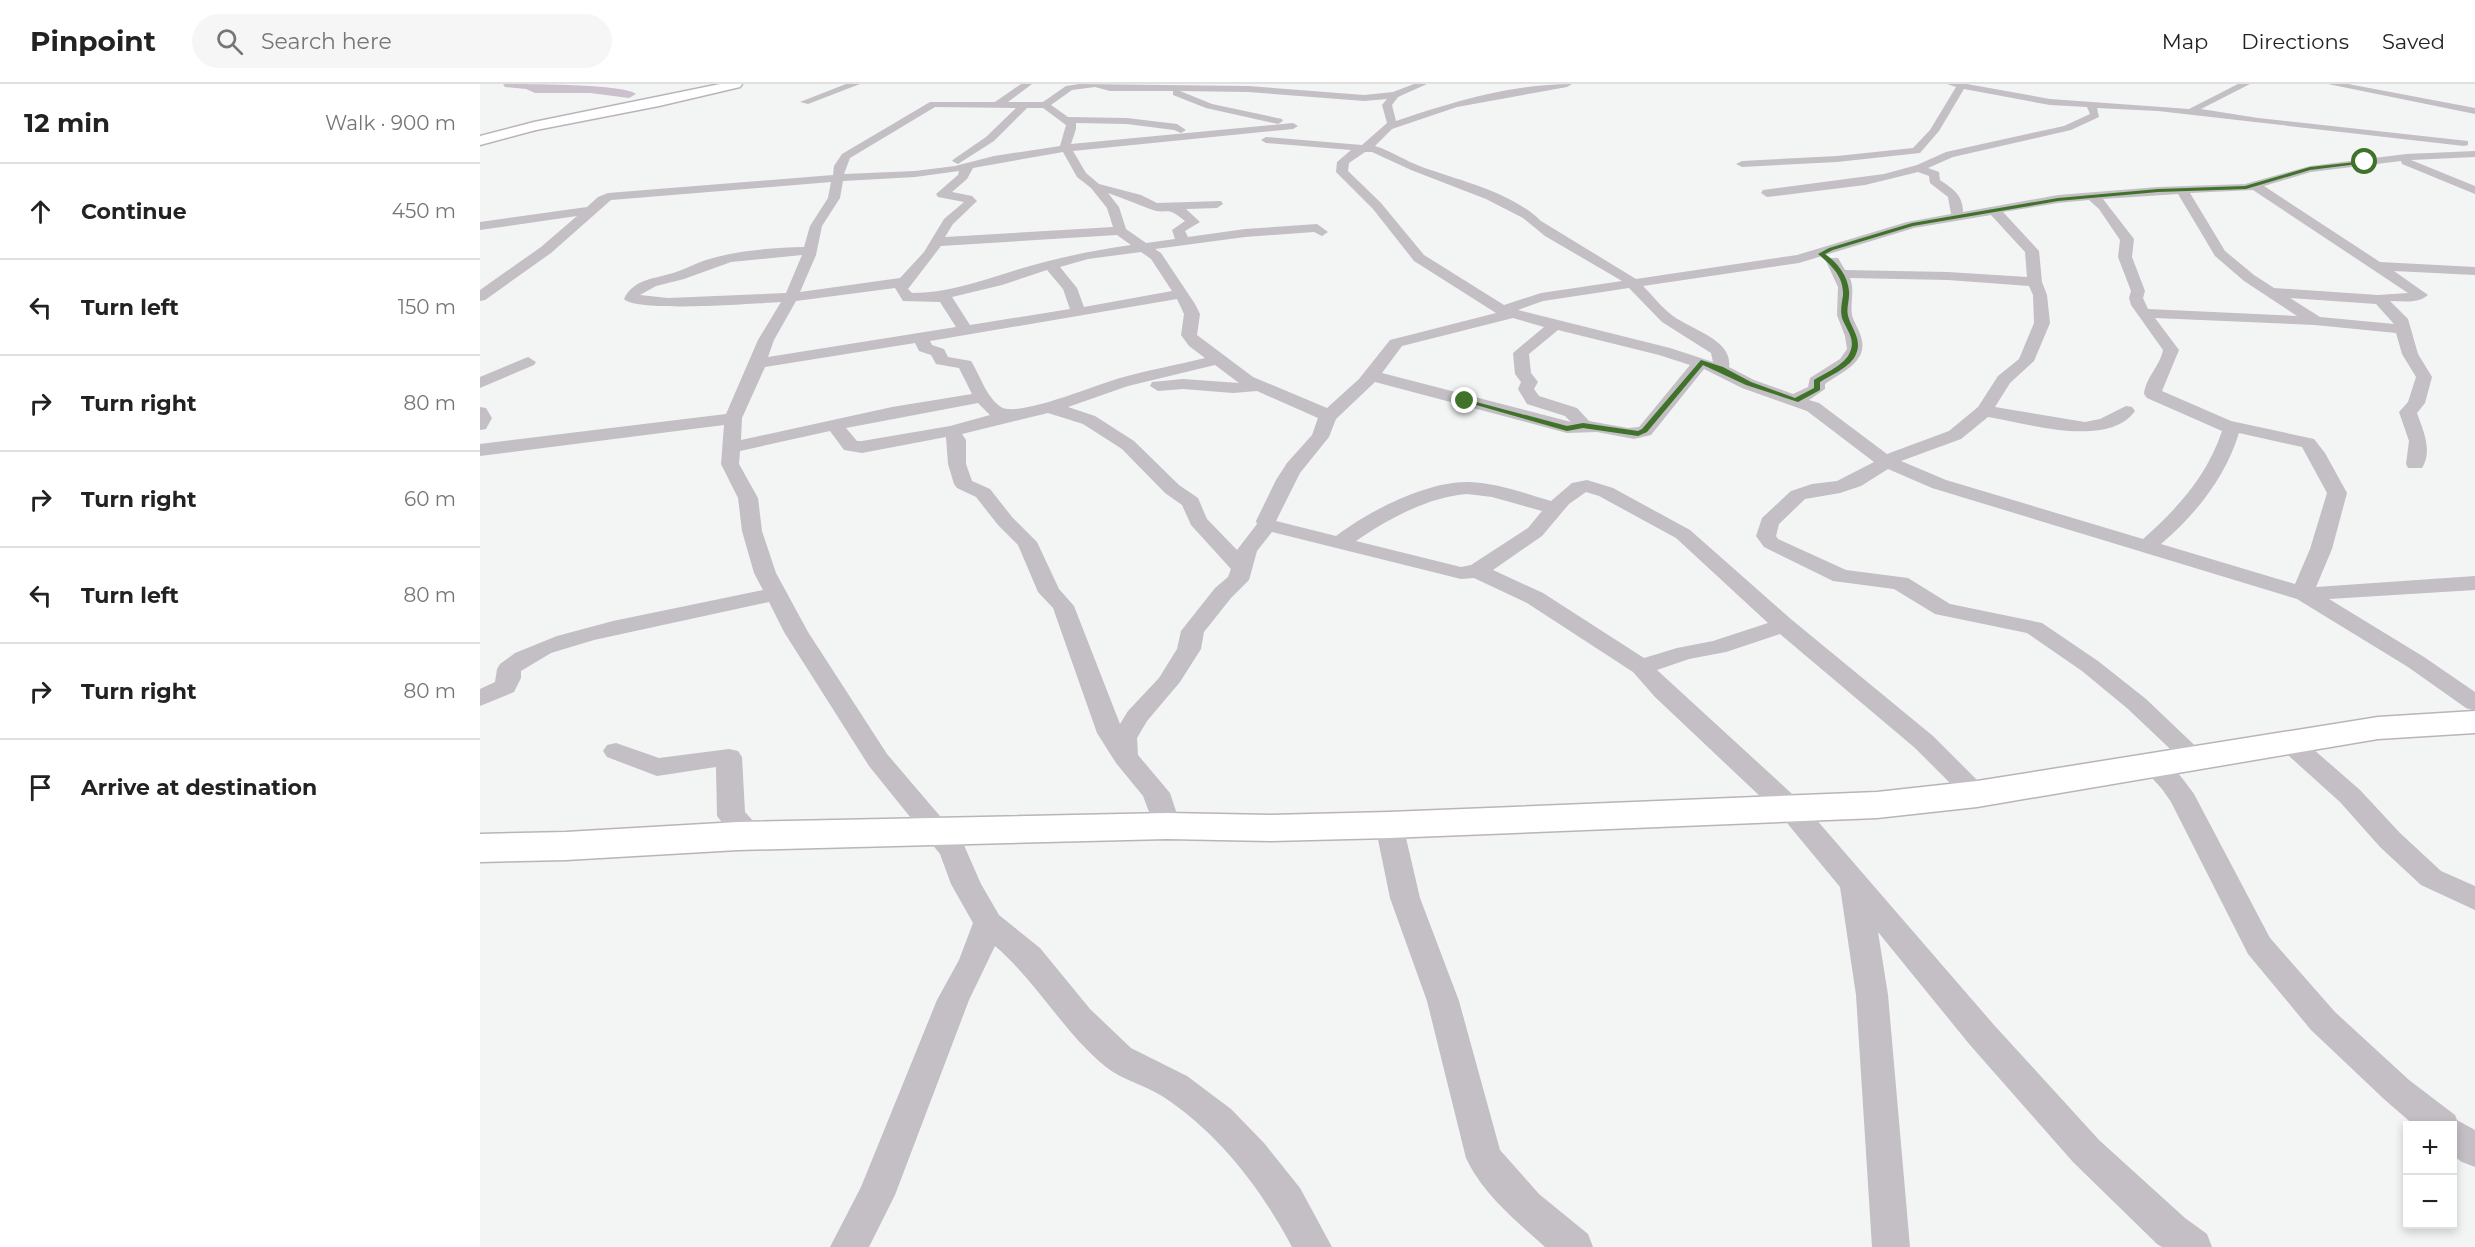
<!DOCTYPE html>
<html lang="en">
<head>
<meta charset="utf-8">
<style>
	body { margin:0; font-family:Montserrat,sans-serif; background:#f6f6f6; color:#222 }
	.controls { position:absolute; right:18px; bottom:18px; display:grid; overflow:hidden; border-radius:0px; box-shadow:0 3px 9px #0003 }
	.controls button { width:54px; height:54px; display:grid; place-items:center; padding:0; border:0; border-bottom:2px solid #e0e0e0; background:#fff; color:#222; font:30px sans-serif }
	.stop { position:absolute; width:18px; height:18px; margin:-14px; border:4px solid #3f7329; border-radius:50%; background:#fff }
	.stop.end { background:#3f7329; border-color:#fff; box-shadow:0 2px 6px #0008 }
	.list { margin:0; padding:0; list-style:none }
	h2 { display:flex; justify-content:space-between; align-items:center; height:78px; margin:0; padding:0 24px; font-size:26px }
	h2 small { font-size:20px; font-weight:400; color:#767676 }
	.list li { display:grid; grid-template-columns:39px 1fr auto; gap:18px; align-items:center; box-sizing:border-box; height:96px; padding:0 24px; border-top:2px solid #e0e0e0 }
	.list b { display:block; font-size:22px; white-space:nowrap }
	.list em { font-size:20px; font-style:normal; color:#767676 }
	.icon { flex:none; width:33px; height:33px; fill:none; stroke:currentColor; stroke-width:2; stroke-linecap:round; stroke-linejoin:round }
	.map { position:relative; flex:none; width:1995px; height:1163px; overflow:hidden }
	header { display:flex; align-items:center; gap:36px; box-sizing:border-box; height:84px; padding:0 30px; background:#fff; border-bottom:2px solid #e0e0e0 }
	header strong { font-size:28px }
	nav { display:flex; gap:33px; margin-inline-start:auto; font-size:21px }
	.search { width:420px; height:54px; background:#f6f6f6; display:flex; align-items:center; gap:15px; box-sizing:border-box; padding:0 21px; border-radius:33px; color:#767676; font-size:22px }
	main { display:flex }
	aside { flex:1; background:#fff }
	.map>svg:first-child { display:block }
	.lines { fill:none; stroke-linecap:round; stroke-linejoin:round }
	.river { fill:#cac1cd; fill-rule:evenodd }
	.secondary-casing { stroke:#bbb3bb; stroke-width:3 }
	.street { fill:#c4bec5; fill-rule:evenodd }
	.secondary { fill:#fff; fill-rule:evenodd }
	.route { fill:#3f7329 }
</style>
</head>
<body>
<header>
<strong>Pinpoint</strong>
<div class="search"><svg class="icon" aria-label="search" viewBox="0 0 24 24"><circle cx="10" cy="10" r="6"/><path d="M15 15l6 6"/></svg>Search here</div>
<nav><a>Map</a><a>Directions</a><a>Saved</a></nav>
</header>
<main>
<aside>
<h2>12 min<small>Walk · 900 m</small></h2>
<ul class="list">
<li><svg class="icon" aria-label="ahead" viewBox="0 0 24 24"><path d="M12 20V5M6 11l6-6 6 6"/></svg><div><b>Continue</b></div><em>450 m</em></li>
<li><svg class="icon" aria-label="left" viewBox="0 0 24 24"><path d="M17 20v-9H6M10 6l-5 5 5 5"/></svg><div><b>Turn left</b></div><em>150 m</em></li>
<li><svg class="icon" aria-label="right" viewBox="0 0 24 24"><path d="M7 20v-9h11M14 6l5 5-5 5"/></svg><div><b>Turn right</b></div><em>80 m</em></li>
<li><svg class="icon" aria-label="right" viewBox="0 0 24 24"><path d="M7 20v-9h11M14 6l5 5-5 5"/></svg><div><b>Turn right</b></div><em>60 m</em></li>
<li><svg class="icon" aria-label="left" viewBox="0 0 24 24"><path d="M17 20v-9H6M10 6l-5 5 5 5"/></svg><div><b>Turn left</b></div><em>80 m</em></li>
<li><svg class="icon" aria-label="right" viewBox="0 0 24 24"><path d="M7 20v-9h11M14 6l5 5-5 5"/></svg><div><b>Turn right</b></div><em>80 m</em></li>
<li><svg class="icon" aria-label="arrive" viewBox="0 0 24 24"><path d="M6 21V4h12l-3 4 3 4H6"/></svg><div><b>Arrive at destination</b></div></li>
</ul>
</aside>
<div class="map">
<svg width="1995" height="1163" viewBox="0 0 1995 1163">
	<rect width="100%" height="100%" fill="#f2f5f3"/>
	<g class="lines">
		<!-- river -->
		<path class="river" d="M23,0C45,0 145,0 156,10L149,14L110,9H55L46,5L25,3Z"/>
		<defs>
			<g id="secondary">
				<polygon points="240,0 262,0 260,3 179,22 56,46 0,61 0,52 54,38"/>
				<polygon points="1995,627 1995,649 1898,655 1497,723 1397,734 909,754 791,757 687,755 258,766 86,776 0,778 0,750 86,748 258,738 687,729 791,731 909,728 1397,708 1497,697 1898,633"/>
			</g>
		</defs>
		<!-- secondary casing -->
		<use href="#secondary" class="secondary-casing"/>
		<!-- street -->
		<g class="street">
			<polygon points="366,0 380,0 328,20 320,18"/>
			<path d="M541,0H552L528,18H563L586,2L599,0L768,2L884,11L913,8L934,0H947L918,13L912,21L916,37C972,18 1032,0 1092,0L1087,3L977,23L912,45L895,62C911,67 926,77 942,83C981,97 1031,108 1061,137L1156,195L1317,171L1427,138L1471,130L1468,113L1450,99L1449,92L1438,88L1385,101L1287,113L1281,109L1283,106L1404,90L1437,81L1466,68L1584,42L1610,30L1607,23L1570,21L1484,5L1459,47L1440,69L1357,78L1262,83L1256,80L1262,77L1357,72L1433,64L1450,46L1476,3L1467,0H1487L1570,15L1709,25L1758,0H1770L1721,25L1778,34L1988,57V61L1984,62L1678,27L1617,24L1619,33L1591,46L1473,73L1448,84L1459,88L1460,96C1473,105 1483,111 1483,128L1578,111L1678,103L1765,100L1830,82L1926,70L1995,67V73L1931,76L1995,102V110L1922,80L1921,77L1831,88L1784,102L1900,178L1995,183V191L1914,187L1948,211C1938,220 1923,217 1910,217L1928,235L1938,270L1952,293L1945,319L1937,329C1943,346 1953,367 1942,384H1928L1926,380L1929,357L1919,328L1928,318L1936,293L1922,270L1916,249L1835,241L1675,234L1699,266L1682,307L1751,337L1834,355L1845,369L1867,409L1852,465L1836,503L1995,492V506L1849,515L1944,573L1995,608V627L1986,624L1928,583L1817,515L1452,404L1408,385L1381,402L1360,409L1325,415L1299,440L1296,452L1298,455L1366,486L1428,494L1470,520L1562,539L1618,577L1666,615L1728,674L1724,680L1715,683L1706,680L1648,625L1602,587L1547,549L1455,530L1414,505L1353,497L1284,463L1276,452L1282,434L1311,407L1332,400L1357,397L1394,378L1327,327L1262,304L1224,285L1171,351L1154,355L1117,348L1087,349L895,298L856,335L849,353L820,389L796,437L856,452C889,427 947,397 989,398C1017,399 1044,409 1071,417L1092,399L1107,396L1133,404L1210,446L1312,536L1453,652L1511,710L1507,716L1497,719L1487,716L1435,664L1300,550L1246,568L1209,575L1177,586L1322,719L1514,941L1619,1056L1705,1134L1727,1150L1732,1163H1682L1677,1160L1593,1078L1490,961L1398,848L1408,911L1430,1163H1392L1376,911L1360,803L1302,733L1175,613L1153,588L1047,519L994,494L981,495L792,448L777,467L769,496L751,514L724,548L721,565L700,598L667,637L657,654L658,671L690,709L701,742L697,749L687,752L677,749L663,712L636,679L617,649L573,524L558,508L538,461L518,441L496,413L477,404L474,400L468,380L466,353L382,369L364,366L350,347L260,367L259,380L278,414L282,447L296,489L328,548L407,670L483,759L501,800L519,831L560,864L610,925L651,964L707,992L751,1025L784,1059L820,1104L852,1163H812C782,1106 738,1048 682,1012C665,1001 642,996 626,983C583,948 557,898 515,862L489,916L415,1111L389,1163H350L381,1103L457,916L479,876L493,839L471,800L460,770L389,682L304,548L289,518L114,556L71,569L41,587V594L34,608L0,622V605L15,598L17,585L20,580L35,569L77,552L133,537L283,506L274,489L262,447L258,414L241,380L244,341L0,372V360L246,330L278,256L301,218C277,219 156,229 144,215C154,194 176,195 196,188C206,185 216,179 226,176C258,166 291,164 324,163L330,142L348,114L351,98L131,116L71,169L5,216L0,217V206L61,163L97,132L0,146V138L107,123L118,113L128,109L353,91L354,82L362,70L450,18H515ZM615,3L630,7H693V11L726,24L798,40L803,37L802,35L732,20L700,7L768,8L884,17L907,15L902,21L907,39L882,61L786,53L781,56L786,59L871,66L857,78L856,88L893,125L934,177L1016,229L910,256L879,295L847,324L773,293L717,251L720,230L715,220L681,169L675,165L765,153L834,148L842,152L848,148L837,140L765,145L708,153L705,147L720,138L706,125L737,124L743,120L741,117L677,119L661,111L619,100L606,89L593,67L813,45L818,42L813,39L591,60L596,45V39L647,40L694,46L701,49L706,46L697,40L647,34L588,33L571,21L592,6ZM455,23L536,24L506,53L474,75L472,77L478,80L514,57L547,24H563L586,41L580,62L514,72L475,82L435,87L364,90L370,74ZM583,68L597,93L611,104L627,124L633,143L465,153L473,140L497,117L492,112L472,108L487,95L493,84ZM885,68H892L931,86L1006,115L1043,134L1065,152L1142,197L1061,209L1024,221L944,171L901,119L868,87L869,79ZM479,87L478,91L456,110L458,113L484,118L464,135L444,168L420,194L320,208L336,171L342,142L360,114L363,97L435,93ZM1773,106L1928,209L1898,211L1794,204L1774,191L1745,167L1710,109ZM628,109C643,114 656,120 670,125C688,132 685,120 705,137L692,146L695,155L666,159L646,145L639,123ZM1698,110L1735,172L1764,197L1817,232L1668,225L1663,214L1665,207L1652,173L1654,155L1623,115ZM1609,116L1619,125L1640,156L1638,173L1651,207L1649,214L1651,221L1683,266C1680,282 1666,293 1664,310L1667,314L1742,347C1727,392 1698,424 1663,455L1466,396L1421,377L1481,355L1508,333C1546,339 1628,365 1655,327L1652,323L1646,322L1620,335L1605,338L1515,323L1530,299L1554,277L1570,239L1567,211L1562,198L1559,167L1523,128L1578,119ZM1511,131L1545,168L1547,193L1468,188L1365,186L1358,174H1348L1346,177L1358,203L1357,231L1365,252L1367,265L1360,275L1330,294L1328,303L1313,310L1274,296L1249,283C1253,256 1212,246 1193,232C1182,224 1173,212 1163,202L1319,179L1434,144ZM637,151L651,161C610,167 570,175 530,188C498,198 466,209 432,209L428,205L461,162ZM661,168L671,175L692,207L604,223L597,204L580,183L608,175ZM322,171L306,209L188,214L160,211L176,202L204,195L251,178ZM567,186L583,205L590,225L490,241L472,213L522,201ZM1370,194L1468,196L1549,202L1553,211L1554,239L1539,275L1518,292L1498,323L1469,347L1407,370L1339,319L1329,316L1345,305V300C1361,288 1389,278 1381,253C1379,245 1374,239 1372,231C1370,218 1375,207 1370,194ZM415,204L423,217L460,218L476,243L288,273L294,256L316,217ZM1149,204L1182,238L1231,269L1233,278L1190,264L1038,226L1063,217ZM1810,214L1896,220L1914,240L1840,233ZM697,215L704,230L701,251L709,262L725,274C697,281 668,286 640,294C618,300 538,334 521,323C506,313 500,291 491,277L468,273L464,265L452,261L450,257ZM1033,234L1064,243L1033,269L1035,290L1041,298L1038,305L1047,320L1085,332L1091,338L902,289L922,262ZM1078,246L1179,271L1210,281L1159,343L1148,344L1109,337L1097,324L1059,312L1054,305L1058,298L1051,289L1049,270ZM435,259L439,267L451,271L456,280L479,284L492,310L412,323L261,356L262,334L285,283ZM735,281L759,299L703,295L672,298L670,302L678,307L703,305L753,309L777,307L838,334L832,351L807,379L796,396L776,437L777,440L757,466L727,435L718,414L699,401L654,357L615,332L588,323L648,302ZM498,319L510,331L470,342L382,357H377L366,344ZM568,329L603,340L642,365L685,409L702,421L711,441L751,485L748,493L735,504L701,547L697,565L679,594L648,627L640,640L594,522L579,505L557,458L532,433L510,405L492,397L486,380V356L482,350ZM1759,349L1822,363L1847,409L1830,465L1815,500L1681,460C1716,430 1745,394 1759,349ZM1106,408L1119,412L1196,454L1288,539L1233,557L1197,564L1164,574L1063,509L1013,486L1062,452L1089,420ZM987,410L1012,413L1062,427L1048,444L991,481L981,483L876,457C908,435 948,413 987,410Z"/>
			<polygon points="1848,0 1868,0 1995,24 1995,30"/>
			<polygon points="48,273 56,278 54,281 0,304 0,293"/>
			<polygon points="0,323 6,324 12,334 6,345 0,346"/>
			<polygon points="1808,649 1817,651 1880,706 1920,749 1961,787 1995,802 1995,826 1941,801 1900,763 1860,718 1799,663 1795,657 1799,651"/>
			<polygon points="136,659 179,674 249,665 258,667 262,673 265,728 274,738 272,752 268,759 258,762 248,759 244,752 245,742 237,732 236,683 177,692 127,673 123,667 127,661"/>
			<path d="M1674,673C1692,678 1703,695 1714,710L1790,854L1855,928L1929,996L1975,1031L1977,1036L1995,1046V1083L1982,1078L1972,1071V1042H1935L1905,1016L1831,946L1768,870L1691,718L1682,705L1661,682L1665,676Z"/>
			<path d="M909,731L919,734L923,741L940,814L979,917L1020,1066L1059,1110L1108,1150L1113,1163H1065C1037,1138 1002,1109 986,1074L947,917L910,814L895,741L899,734Z"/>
		</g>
		<!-- secondary -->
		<use href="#secondary" class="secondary"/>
	</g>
	<!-- route -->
	<path class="route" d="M1885,77L1886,79L1830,86L1766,105L1678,108L1578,117L1433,142L1353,166L1345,170C1357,178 1368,192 1369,207C1370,217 1365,225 1369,235C1373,246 1382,257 1376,270C1371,283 1351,291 1340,298V306L1318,318L1266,301L1223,281L1167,348L1158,352L1103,344L1087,347L982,317L985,315L1087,342L1103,339L1158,347L1162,345L1221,276L1243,283L1271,298L1315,314L1334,304V296C1345,289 1365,281 1370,268C1376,255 1366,245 1362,234C1360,226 1362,219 1363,211C1364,192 1350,180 1338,170L1349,164L1432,139L1578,114L1678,105L1765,102L1830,83Z"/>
</svg>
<div class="controls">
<button>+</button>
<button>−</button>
</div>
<div class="stop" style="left:1885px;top:78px"></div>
<div class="stop end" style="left:985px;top:317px"></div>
</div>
</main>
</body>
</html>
